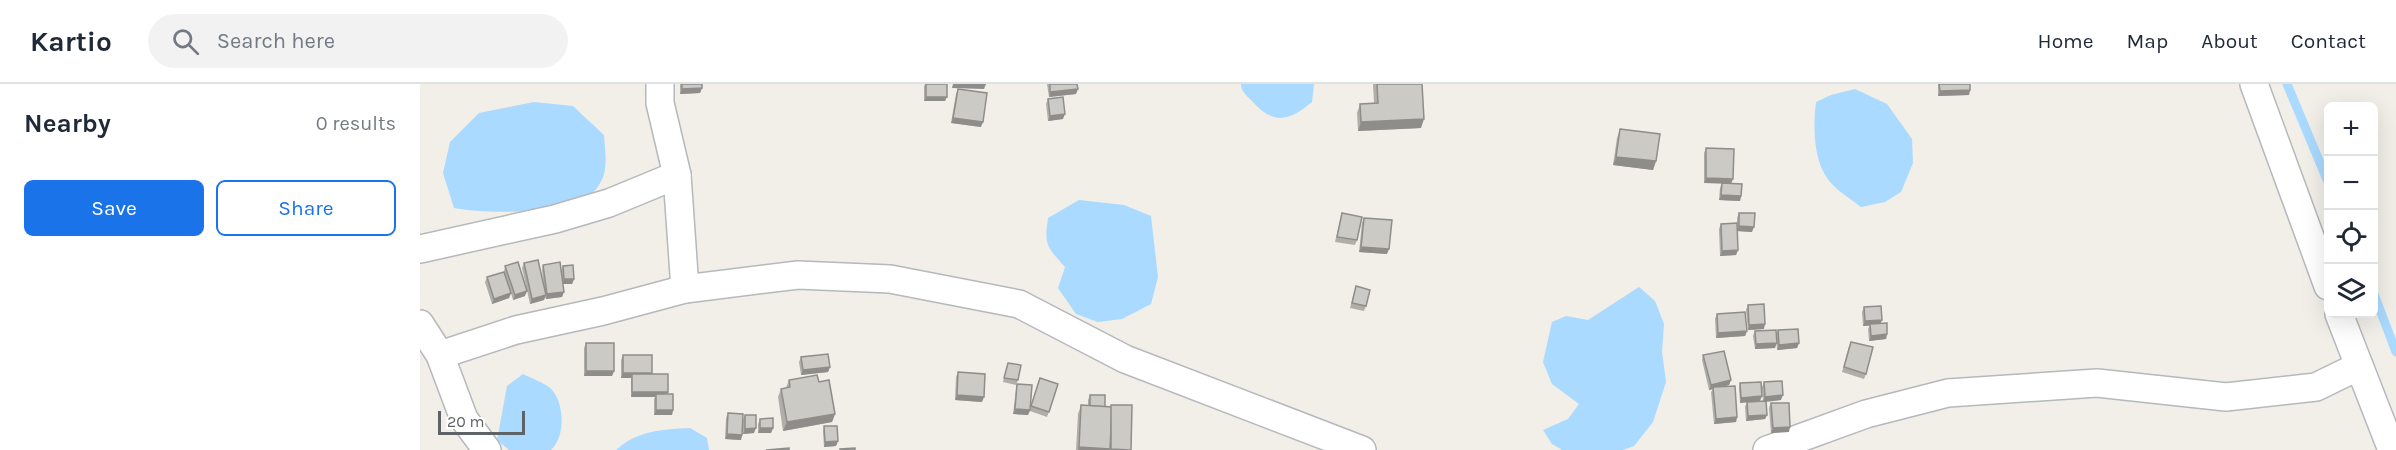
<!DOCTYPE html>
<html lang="en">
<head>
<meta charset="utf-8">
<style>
	body { margin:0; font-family:Karla,sans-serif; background:#f2f2f3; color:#1f2937 }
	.controls { position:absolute; right:18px; top:18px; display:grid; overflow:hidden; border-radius:9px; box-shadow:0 6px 24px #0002 }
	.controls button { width:54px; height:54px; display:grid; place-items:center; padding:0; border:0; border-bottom:2px solid #e0e1e3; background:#fff; color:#1f2937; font:30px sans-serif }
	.scale { position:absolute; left:18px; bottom:15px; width:87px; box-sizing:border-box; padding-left:6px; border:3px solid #5f6368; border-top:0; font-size:16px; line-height:21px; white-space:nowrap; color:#5f6368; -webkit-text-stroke:4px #fff; paint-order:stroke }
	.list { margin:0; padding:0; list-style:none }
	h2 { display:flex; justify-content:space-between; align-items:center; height:78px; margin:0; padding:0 24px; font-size:26px }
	h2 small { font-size:20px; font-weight:400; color:#747a83 }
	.actions { display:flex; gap:12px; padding:18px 24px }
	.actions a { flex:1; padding:14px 0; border:2px solid #1a73e8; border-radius:9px; text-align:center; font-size:21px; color:#1a73e8 }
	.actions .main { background:#1a73e8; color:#fff }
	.icon { flex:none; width:33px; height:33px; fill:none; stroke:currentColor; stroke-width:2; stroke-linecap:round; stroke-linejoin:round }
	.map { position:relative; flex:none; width:1976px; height:366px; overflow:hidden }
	header { display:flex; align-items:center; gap:36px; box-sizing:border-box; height:84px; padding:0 30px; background:#fff; border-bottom:2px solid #e0e1e3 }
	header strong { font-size:28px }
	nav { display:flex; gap:33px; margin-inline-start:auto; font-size:21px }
	.search { width:420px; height:54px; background:#f2f2f3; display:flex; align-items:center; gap:15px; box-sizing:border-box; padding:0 21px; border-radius:33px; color:#747a83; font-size:22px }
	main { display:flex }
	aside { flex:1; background:#fff }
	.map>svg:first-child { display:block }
	.water { fill:#aadaff }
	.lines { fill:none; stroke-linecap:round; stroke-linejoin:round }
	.stream { stroke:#aadaff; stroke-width:9 }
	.street-casing { stroke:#b5b8bc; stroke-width:30 }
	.street { stroke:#fff; stroke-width:27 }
	.wall { fill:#afaea9 }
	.shaded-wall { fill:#8f8d8a }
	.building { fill:#cccac5; stroke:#8f8d8a; stroke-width:1.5 }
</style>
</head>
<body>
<header>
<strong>Kartio</strong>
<div class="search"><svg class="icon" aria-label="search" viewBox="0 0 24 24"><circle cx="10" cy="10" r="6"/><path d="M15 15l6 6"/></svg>Search here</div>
<nav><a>Home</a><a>Map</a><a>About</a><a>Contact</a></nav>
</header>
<main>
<aside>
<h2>Nearby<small>0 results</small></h2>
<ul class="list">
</ul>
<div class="actions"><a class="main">Save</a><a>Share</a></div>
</aside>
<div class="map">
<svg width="1976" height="366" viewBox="0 0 1976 366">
	<rect width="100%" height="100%" fill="#f1efe8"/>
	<!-- water -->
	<g class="water">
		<path d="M821,0H894L892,18C868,38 853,41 831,16C826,11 821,7 821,0Z"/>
		<path d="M1435,5L1467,20L1492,55L1493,79L1481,108L1465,118L1441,123C1431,115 1419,108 1411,99C1393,79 1393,44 1396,18L1411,11Z"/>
		<path d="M114,18L153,22L184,51C185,68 189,86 179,101C160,133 67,130 34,124L23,89L30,58L59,29Z"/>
		<path d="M659,116L704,121L731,132L738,193L731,220L702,235L678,238L656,230L638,204L645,183C627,163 624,161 628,134Z"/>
		<polygon points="1219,203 1235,217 1244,240 1242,268 1246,298 1233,338 1214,362 1203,366 1142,366 1132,360 1123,346 1148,335 1159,320 1132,300 1123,278 1132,238 1146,232 1168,236"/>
		<path d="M103,290C111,294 122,298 129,303C145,316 146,353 131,366H89L77,356L87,302Z"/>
		<path d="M270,344L287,354L289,366H196C216,347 243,345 270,344Z"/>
	</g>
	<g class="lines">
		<!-- stream -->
		<g class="stream">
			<polyline points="1867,0 1908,98"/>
			<polyline points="1954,210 1976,268"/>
		</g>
		<defs>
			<g id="street">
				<polyline points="240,0 240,19 257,91 265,205"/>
				<polyline points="1834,0 1908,202"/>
				<polyline points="0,165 135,135 189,119 257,91"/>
				<polyline points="1919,230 1972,366"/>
				<polyline points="0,240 20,271 44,335 67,366"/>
				<polyline points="20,271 96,246 183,227 265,205 378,191 470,195 599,220 705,275 942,366"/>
				<polyline points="1347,366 1446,330 1528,309 1677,299 1806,313 1896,303 1939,282"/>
			</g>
		</defs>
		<!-- street casing -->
		<use href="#street" class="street-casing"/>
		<!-- street -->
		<use href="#street" class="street"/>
	</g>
	<!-- wall -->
	<g class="wall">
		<polygon points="260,0 282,0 282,4 280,9 260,10"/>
		<polygon points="505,0 527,0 525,17 504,17 504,3"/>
		<polygon points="627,0 657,0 656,10 629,13"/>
		<polygon points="953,0 1002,0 1001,44 938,47 937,29 940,20 954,19"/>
		<polygon points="1518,0 1550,0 1549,11 1518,12"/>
		<polygon points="538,5 561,43 531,39 536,10"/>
		<polygon points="628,15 643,35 628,37 626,20"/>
		<polygon points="1200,45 1236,77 1233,86 1193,81 1197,54"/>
		<polygon points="1286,64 1314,65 1284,99 1284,69"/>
		<polygon points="1302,99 1321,112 1320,117 1299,116 1300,104"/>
		<polygon points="922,129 937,156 935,161 915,158"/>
		<polygon points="1319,129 1332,148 1317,147 1317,134"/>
		<polygon points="944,134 967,170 939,168 942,139"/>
		<polygon points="1301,140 1318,166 1316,171 1300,172 1299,145"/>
		<polygon points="104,179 124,202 122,186 123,181 141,187 143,182 154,195 152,200 143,200 142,213 126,215 125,213 124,216 110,220 102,184"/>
		<polygon points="85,182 105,212 93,216 91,209 89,214 72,220 65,198 67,193 84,188"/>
		<polygon points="936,202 946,222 944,227 930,224"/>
		<polygon points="1328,221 1344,245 1328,246 1326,226"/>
		<polygon points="1444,223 1460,240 1467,250 1466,255 1449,257 1448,245 1450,241 1443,242 1442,228"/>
		<polygon points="1297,230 1327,247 1325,252 1296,254 1295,235"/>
		<polygon points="1358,246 1379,259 1377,264 1357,266 1356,251"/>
		<polygon points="1335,247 1355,264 1335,265 1333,252"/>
		<polygon points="166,259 194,287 192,292 164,292 164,264"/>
		<polygon points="1429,262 1446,290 1444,295 1422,288"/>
		<polygon points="203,271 232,289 232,290 247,310 253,326 252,331 234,331 234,315 235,313 211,313 211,294 201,294 201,276"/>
		<polygon points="1283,271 1311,296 1309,301 1302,303 1317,333 1316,338 1294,340 1291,308 1293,305 1289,306 1282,276"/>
		<polygon points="381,273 410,283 408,288 381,291 379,278"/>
		<polygon points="588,279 598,296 596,301 583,298"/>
		<polygon points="538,288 562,318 535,316 536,293"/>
		<polygon points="620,294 638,300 627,333 610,327 608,331 593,330 596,305 597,300 610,324"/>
		<polygon points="369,296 415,330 412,338 363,347 358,313 361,305 366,304"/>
		<polygon points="1344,298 1361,316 1346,318 1347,331 1345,335 1326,337 1325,323 1327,318 1320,319 1319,304 1320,299 1340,317 1343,317 1342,303"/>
		<polygon points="670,311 685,323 711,366 656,366 658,330 661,321 668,322 668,316"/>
		<polygon points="1351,319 1369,348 1351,349 1349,324"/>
		<polygon points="308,329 323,336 325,331 334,349 323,350 323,339 322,351 321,356 305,355 306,334"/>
		<polygon points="340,335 353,344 351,349 338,349 338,340"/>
		<polygon points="404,342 418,357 416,362 404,363 403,347"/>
	</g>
	<!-- shaded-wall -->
	<g class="shaded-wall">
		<polygon points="533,0 566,0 564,5 532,4"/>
		<polygon points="282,4 280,9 260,10 262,5"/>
		<polygon points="658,5 656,10 629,13 630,8"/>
		<polygon points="1550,6 1549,11 1518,12 1520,7"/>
		<polygon points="506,13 527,13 525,17 504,17"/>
		<polygon points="645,30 643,35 628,37 630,32"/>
		<polygon points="533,34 563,38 561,43 531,39"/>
		<polygon points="1004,35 1001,44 938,47 941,38"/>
		<polygon points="1196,73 1236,77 1233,86 1193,81"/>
		<polygon points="1286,94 1313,95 1311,100 1284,99"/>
		<polygon points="1301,111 1321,112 1320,117 1299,116"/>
		<polygon points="1319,142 1334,143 1332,148 1317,147"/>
		<polygon points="941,163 969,165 967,170 939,168"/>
		<polygon points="1318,166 1316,171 1300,172 1302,167"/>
		<polygon points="144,195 154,195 152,200 142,200"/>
		<polygon points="107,207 105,212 93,216 95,211"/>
		<polygon points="144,208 142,213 126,215 127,210"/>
		<polygon points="91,209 89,214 72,220 74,215"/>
		<polygon points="126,211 124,216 110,220 112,215"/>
		<polygon points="1462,236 1460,241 1443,242 1445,237"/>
		<polygon points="1345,240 1344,245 1328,246 1329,241"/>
		<polygon points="1327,247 1325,252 1296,254 1298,249"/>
		<polygon points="1467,250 1466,255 1449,257 1451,252"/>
		<polygon points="1357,259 1355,264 1335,265 1336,260"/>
		<polygon points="1379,259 1377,264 1357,266 1359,261"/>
		<polygon points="410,283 408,288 381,291 383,286"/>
		<polygon points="166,287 194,287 192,292 164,292"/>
		<polygon points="203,289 232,289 230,294 212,290 211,294 201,294"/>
		<polygon points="1311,296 1309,301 1289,306 1291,301"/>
		<polygon points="212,308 248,308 246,313 236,310 235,313 211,313"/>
		<polygon points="537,311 564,313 562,318 535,316"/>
		<polygon points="1363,311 1361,316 1343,318 1345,313"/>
		<polygon points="1342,312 1340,317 1320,319 1321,314"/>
		<polygon points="595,325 610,326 608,331 593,330"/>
		<polygon points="236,326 253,326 252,331 234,331"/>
		<polygon points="415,330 412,338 363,347 367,338"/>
		<polygon points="1347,331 1345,335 1326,337 1328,332"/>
		<polygon points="1317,333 1316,338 1294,340 1296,335"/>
		<polygon points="1370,343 1369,348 1351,349 1353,344"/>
		<polygon points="336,344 334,349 323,350 325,345"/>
		<polygon points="340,344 353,344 351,349 338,349"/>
		<polygon points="307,350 322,351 321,356 305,355"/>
		<polygon points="418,357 416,362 404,363 405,358"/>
		<polygon points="659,363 690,365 689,366 658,366"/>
	</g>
	<!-- building -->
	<g class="building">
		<polygon points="262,0 282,0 282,4 262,5"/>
		<rect x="506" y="0" width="21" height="13"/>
		<polygon points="630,0 657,0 658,5 630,8"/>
		<polygon points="957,0 1002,0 1004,35 941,38 940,20 958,19"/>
		<polygon points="1519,0 1550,0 1550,6 1520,7"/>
		<polygon points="538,5 567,9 563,38 533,34"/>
		<polygon points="643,13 645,30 630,32 628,15"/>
		<polygon points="1200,45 1240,50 1236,77 1196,73"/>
		<polygon points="1286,64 1314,65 1313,95 1286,94"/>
		<polygon points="1302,99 1322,100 1321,112 1301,111"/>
		<polygon points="922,129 942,133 937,156 917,153"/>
		<polygon points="1319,129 1335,129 1334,143 1319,142"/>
		<polygon points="944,134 972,136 969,165 941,163"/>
		<polygon points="1317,139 1318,166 1302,167 1301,140"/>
		<polygon points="118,176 126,211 112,215 104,179"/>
		<polygon points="98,178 107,207 95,211 85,182"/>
		<polygon points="140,178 144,208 127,210 123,181"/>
		<polygon points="153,181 154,195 144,195 143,182"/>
		<polygon points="84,188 91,209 74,215 67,193"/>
		<polygon points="936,202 950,206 946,222 932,219"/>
		<polygon points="1344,220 1345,240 1329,241 1328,221"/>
		<polygon points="1461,222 1462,236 1445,237 1444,223"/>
		<polygon points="1325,228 1327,247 1298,249 1297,230"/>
		<polygon points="1467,239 1467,250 1451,252 1450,240"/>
		<polygon points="1378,245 1379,259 1359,261 1358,246"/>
		<polygon points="1356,246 1357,259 1336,260 1335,247"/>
		<polygon points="1431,258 1453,263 1446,290 1424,283"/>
		<rect x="166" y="259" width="28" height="28"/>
		<polygon points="1304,267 1311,296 1291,301 1283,271"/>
		<polygon points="408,270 410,283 383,286 381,273"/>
		<rect x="203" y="271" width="29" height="18"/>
		<polygon points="588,279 601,281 598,296 584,294"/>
		<polygon points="538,288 565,290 564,313 537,311"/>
		<rect x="212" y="290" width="36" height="18"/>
		<polygon points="397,291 399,298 409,296 415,330 367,338 361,305 370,303 369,296"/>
		<polygon points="620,294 638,300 629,328 611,322"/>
		<polygon points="1362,297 1363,311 1345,313 1344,298"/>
		<polygon points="1341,298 1342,312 1321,314 1320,299"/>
		<polygon points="597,300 612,301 610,326 595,325"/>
		<polygon points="1315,302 1317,333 1296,335 1293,303"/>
		<rect x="236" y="310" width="17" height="16"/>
		<polygon points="670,311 685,311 685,323 670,322"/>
		<polygon points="1346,317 1347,331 1328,332 1327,318"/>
		<polygon points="1351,319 1369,319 1370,343 1353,344"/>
		<polygon points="661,321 692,323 690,365 659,363"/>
		<polygon points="691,321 712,321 711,366 691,365"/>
		<polygon points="308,329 323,330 322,351 307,350"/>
		<polygon points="325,331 336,331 336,344 325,345"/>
		<polygon points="353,334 353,344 340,344 340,335"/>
		<polygon points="404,342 417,342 418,357 405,358"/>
		<polygon points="369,364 369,366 346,366"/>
		<polygon points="435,364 435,366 420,366 420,365"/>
	</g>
</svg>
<div class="controls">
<button>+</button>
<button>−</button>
<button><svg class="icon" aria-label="locate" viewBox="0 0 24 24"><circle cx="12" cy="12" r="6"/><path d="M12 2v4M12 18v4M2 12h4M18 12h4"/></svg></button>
<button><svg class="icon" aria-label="layers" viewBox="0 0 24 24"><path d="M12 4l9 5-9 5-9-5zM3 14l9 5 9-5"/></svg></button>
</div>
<div class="scale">20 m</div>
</div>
</main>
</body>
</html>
